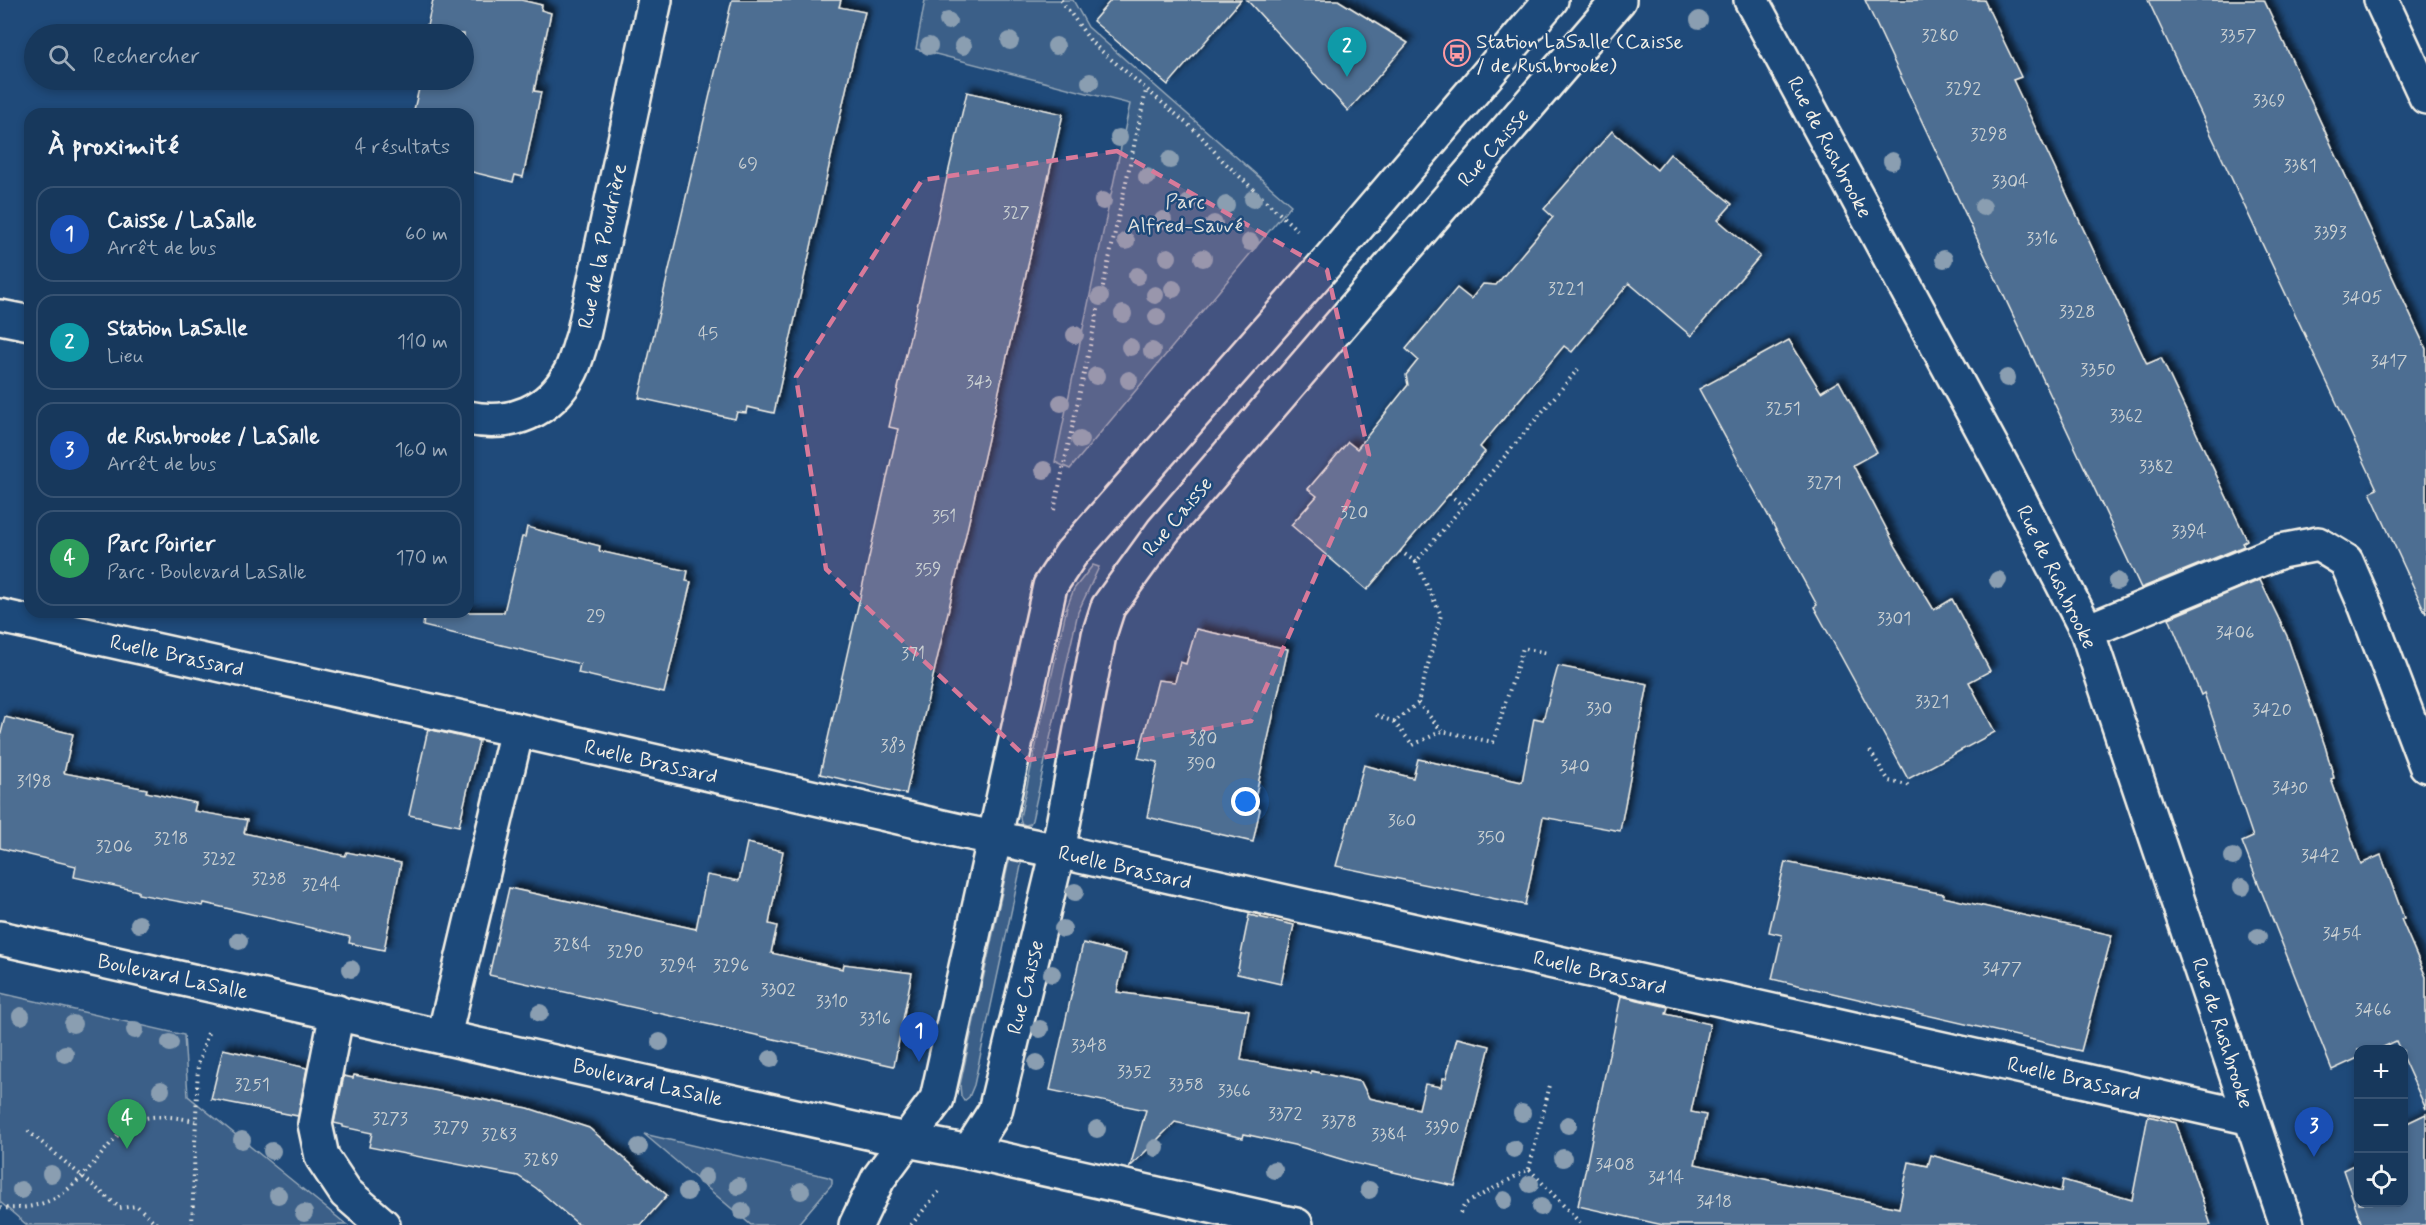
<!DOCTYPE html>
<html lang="fr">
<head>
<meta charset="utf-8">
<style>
	body { margin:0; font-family:Mynerve,sans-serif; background:#203f62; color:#f1f3f6 }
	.controls { position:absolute; right:18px; bottom:18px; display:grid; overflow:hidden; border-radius:12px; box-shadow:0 3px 9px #0003 }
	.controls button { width:54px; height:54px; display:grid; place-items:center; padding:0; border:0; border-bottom:2px solid #365272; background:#17385c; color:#f1f3f6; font:30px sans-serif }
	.you { position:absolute; left:1246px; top:802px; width:21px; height:21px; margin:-15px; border:4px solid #fff; border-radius:50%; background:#1a73e8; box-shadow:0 0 0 9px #1a73e833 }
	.badge { display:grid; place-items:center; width:39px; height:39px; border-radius:50%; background:#ea580c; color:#fff; font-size:20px; font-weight:700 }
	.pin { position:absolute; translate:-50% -50px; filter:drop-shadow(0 2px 3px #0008) }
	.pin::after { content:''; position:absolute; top:32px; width:21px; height:18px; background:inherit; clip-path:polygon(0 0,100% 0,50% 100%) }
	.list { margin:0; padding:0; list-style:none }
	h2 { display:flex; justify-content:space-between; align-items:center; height:78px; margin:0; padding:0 24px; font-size:26px }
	h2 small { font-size:20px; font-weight:400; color:#9eacbb }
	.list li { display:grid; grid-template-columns:39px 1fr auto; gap:18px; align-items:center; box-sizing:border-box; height:96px; margin:0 12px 12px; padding:0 12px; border:2px solid #365272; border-radius:18px }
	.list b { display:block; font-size:22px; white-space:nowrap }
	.list p { margin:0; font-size:20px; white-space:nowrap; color:#9eacbb }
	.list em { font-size:20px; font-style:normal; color:#9eacbb }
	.icon { flex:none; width:33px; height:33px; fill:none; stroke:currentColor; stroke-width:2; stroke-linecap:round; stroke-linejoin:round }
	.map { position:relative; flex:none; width:2426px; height:1225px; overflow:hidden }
	.search { position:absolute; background:#17385c; box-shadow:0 3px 9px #0003; left:24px; top:24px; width:450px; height:66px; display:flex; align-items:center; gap:15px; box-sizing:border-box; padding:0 21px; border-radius:33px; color:#9eacbb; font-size:22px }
	.panel { position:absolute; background:#17385c; box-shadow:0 3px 9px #0003; left:24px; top:108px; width:450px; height:510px; border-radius:18px }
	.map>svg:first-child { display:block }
	.green { fill:#3a5f88; stroke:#97a8b8; stroke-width:1.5 }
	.building { fill:#4d6e92; stroke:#f4f1e8; stroke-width:1.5; filter:url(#shadow) }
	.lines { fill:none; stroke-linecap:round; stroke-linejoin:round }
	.minor-casing { stroke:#f4f1e8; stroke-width:38 }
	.major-casing { stroke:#f4f1e8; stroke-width:38 }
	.path { stroke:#f4f1e8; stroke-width:4; stroke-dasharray:1.5 4.5; stroke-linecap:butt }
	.minor { stroke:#1f4a7a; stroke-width:33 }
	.major { stroke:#1f4a7a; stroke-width:33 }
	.tree { fill:#8a9eb1 }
	.marked { fill:#d87a9a; fill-opacity:0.2; stroke:#d87a9a; stroke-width:4.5; stroke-dasharray:12 8; stroke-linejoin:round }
	.labels { text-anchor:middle; stroke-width:5; stroke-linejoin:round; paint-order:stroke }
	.number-label { font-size:18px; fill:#cad0d2 }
	.poi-label { font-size:21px; fill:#f4f1e8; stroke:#1f4a7a; text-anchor:start }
	.street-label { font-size:21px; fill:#f4f1e8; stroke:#1f4a7a }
	.park-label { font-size:21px; fill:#e1e2de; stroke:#1f4a7a }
</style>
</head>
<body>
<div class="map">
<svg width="2426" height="1225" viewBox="0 0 2426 1225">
	<defs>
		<filter id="shadow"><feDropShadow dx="5.5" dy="-5.5" stdDeviation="3" flood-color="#0009"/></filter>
	</defs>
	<rect width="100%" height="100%" fill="#1f4a7a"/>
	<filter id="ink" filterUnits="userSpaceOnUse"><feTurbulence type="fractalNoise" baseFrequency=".0167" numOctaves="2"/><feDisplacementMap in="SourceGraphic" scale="12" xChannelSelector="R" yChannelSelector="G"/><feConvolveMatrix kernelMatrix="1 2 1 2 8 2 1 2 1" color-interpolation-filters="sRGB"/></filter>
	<g filter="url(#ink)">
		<!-- green -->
		<g class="green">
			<polygon points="925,0 1073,0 1088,27 1291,205 1070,469 1055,462 1130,104 916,49"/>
			<polygon points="1093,565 1099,567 1078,612 1032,820 1030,824 1025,825 1021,823 1020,817 1067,607 1074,589"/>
			<polygon points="1015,858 1021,861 1021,866 974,1085 969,1097 964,1101 961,1096 960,1085 1008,865 1010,860"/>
			<polygon points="0,993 184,1035 188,1096 347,1225 27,1225 0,1202"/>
			<polygon points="644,1134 828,1177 832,1179 832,1184 797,1225 751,1225"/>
		</g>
		<!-- building -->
		<g class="building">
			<polygon points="433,0 521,0 542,5 541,10 551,13 534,91 541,92 523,177 515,175 513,182 468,171 468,114 413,114 421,80 464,80 464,34 425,34"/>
			<polygon points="732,0 841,0 839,7 865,12 855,50 774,413 747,407 746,413 737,412 735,419 639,398"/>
			<polygon points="1111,0 1241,0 1168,85 1093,21"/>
			<polygon points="1247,0 1338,0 1408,43 1348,111"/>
			<polygon points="1865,0 1984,0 2021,77 2013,80 2147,364 2161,358 2247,540 2242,543 2244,546 2141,588"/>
			<polygon points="2148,0 2264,0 2426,349 2426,614 2370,492 2377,489"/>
			<polygon points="967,92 1063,114 906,794 820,774 898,429 889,427"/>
			<polygon points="1612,131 1657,170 1670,154 1732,204 1718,220 1760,256 1691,336 1629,283 1572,352 1564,346 1480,447 1485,452 1367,590 1291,525 1317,496 1308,489 1348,442 1357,449 1408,385 1406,375 1418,360 1406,349 1457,288 1471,299 1483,284 1496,285 1553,217 1544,209"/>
			<polygon points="1789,340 1821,392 1839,381 1877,452 1853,465 1896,547 1934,610 1952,599 1990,671 1969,682 1995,732 1908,779 1814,607 1817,605 1699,389"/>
			<polygon points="527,527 600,546 599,551 688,571 686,581 691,582 664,693 578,673 580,664 423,626 425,612 504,612 522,537 525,537"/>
			<polygon points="2260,580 2287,636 2325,746 2334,778 2331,779 2361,864 2381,855 2404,918 2401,919 2426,977 2426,1109 2403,1058 2403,1050 2400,1050 2396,1041 2377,1050 2358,1050 2358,1058 2332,1070 2242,842 2253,837 2204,693 2201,695 2169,618"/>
			<polygon points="1196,629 1288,649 1253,807 1260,809 1253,842 1147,817 1158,762 1138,758 1158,680 1175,682 1180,662 1186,664"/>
			<polygon points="1558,666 1648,684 1620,831 1543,817 1525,905 1336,866 1364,765 1413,778 1418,759 1522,782 1534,718 1543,720"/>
			<polygon points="5,717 73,734 64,773 147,789 146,792 196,803 194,811 247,820 244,833 345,856 347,852 401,863 384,950 349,943 350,937 204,903 203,906 138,894 138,891 74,877 76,866 0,848 0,737"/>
			<polygon points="428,729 479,741 459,826 409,815"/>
			<polygon points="747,843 783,851 769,924 777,926 771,953 843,969 844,964 912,973 894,1066 489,975 509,888 696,929 707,875 739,881"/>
			<polygon points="1785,862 1944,894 1943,897 2112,935 2081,1051 1772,979 1782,935 1769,932"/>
			<polygon points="1249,915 1294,925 1281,984 1237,974"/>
			<polygon points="1083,943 1126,954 1117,992 1249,1011 1241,1060 1311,1073 1311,1071 1361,1082 1369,1098 1419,1109 1425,1084 1441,1087 1443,1078 1446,1078 1457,1038 1490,1046 1455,1186 1354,1163 1294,1145 1244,1134 1243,1138 1175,1122 1130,1167 1146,1110 1050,1090"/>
			<polygon points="1621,996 1668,1007 1666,1014 1710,1024 1691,1112 1706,1115 1695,1164 1899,1208 1909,1162 1928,1166 1931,1155 2061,1192 2063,1180 2132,1200 2148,1116 2176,1123 2211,1225 1663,1225 1578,1206"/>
			<polygon points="223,1049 307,1068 298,1116 211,1099"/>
			<polygon points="354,1075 528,1108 589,1128 667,1195 641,1225 579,1225 536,1188 518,1176 369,1147 372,1133 343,1127 343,1125 334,1123 344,1076 353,1078"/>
			<polygon points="2426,1114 2426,1225 2362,1225 2343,1170 2358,1163 2358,1203 2403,1203 2403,1125"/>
		</g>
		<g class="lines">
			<defs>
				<g id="minor">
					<polyline points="1751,0 2007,475 2087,631 2287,1225"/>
					<polyline points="0,317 30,323"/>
					<path d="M468,418C511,427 550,412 571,371C576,361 579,347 583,336L655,0"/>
					<polyline points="0,616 517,730 960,831 1058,851 2251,1118"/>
					<polyline points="2087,631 2281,551 2318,544 2346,561 2366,607 2426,765"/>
					<polyline points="337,1012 315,1124 322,1157 346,1193 383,1225"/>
					<polyline points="444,1036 517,730"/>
					<polyline points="969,1152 995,1111 1058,851 1099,635 1108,607 1163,531 1619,0"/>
					<polyline points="856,1225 878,1179 937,1099 1050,586 1071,554 1329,260 1551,0"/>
				</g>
				<g id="major">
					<polyline points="2381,0 2426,97"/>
					<polyline points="0,938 876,1134 969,1152 1296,1225"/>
				</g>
			</defs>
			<!-- minor casing -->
			<use href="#minor" class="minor-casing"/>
			<!-- major casing -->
			<use href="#major" class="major-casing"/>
			<!-- path -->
			<g class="path">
				<polyline points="1061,0 1092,43 1199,134 1221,159 1297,230"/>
				<polyline points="1449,494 1463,506"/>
				<polyline points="1054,510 1146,91"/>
				<polyline points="1400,551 1416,562"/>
				<polyline points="1418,703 1442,731"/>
				<polyline points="1376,715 1394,722 1418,703 1441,615 1416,562 1579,368"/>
				<polyline points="1394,722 1413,745 1442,731 1493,742 1523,648 1547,653"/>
				<polyline points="1870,751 1889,781 1912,786"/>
				<polyline points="28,1131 120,1208 137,1206 158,1225"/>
				<polyline points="1529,1169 1550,1085"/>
				<path d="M0,1208C54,1211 73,1188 105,1150C113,1141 121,1130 131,1124C150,1112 175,1117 195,1121"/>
				<polyline points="1460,1213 1465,1204 1529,1169 1582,1225"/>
				<polyline points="192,1225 198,1064 208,1033"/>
				<polyline points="911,1225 941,1189"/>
			</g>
			<!-- minor -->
			<use href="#minor" class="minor"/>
			<!-- major -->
			<use href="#major" class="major"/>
		</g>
		<!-- trees -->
		<g class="tree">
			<circle cx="1699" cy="20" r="9"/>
			<circle cx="948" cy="21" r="9"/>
			<circle cx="1010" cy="41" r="9"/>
			<circle cx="929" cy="46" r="9"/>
			<circle cx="963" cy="46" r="9"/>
			<circle cx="1056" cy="46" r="9"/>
			<circle cx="1090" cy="82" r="9"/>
			<circle cx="1119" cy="138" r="9"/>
			<circle cx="1170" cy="160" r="9"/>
			<circle cx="1892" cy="161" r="9"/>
			<circle cx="1147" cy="177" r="9"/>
			<circle cx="1253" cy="199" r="9"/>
			<circle cx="1103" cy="201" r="9"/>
			<circle cx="1189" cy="203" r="9"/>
			<circle cx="1226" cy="205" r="9"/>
			<circle cx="1983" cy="207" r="9"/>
			<circle cx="1163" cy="220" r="9"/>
			<circle cx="1214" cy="224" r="9"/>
			<circle cx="1126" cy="241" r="9"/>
			<circle cx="1250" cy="242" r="9"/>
			<circle cx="1168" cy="257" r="9"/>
			<circle cx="1203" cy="258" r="9"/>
			<circle cx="1944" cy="259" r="9"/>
			<circle cx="1137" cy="276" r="9"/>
			<circle cx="1173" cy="289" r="9"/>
			<circle cx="1155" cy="295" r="9"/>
			<circle cx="1100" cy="297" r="9"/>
			<circle cx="1123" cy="314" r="9"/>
			<circle cx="1157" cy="317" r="9"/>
			<circle cx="1075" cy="335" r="9"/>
			<circle cx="1130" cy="347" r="9"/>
			<circle cx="1152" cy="351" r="9"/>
			<circle cx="1096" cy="376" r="9"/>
			<circle cx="2007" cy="378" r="9"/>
			<circle cx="1129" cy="380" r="9"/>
			<circle cx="1061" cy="403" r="9"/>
			<circle cx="1080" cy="440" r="9"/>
			<circle cx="1044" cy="470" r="9"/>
			<circle cx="1998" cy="580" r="9"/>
			<circle cx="2117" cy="581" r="9"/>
			<circle cx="2233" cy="857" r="9"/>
			<circle cx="2242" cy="887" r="9"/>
			<circle cx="1075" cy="892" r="9"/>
			<circle cx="139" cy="924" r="9"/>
			<circle cx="1063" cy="929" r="9"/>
			<circle cx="2258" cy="937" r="9"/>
			<circle cx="239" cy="941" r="9"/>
			<circle cx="351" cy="969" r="9"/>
			<circle cx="1052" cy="974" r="9"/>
			<circle cx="540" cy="1013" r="9"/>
			<circle cx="21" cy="1016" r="9"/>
			<circle cx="73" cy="1024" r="9"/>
			<circle cx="1040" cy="1029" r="9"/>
			<circle cx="135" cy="1030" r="9"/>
			<circle cx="660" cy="1042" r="9"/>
			<circle cx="170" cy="1043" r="9"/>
			<circle cx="65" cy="1054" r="9"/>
			<circle cx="771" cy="1059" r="9"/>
			<circle cx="1037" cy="1063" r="9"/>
			<circle cx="161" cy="1090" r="9"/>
			<circle cx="1522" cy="1113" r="9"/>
			<circle cx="1568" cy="1125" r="9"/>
			<circle cx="1097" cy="1129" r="9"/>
			<circle cx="242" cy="1140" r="9"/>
			<circle cx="639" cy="1147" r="9"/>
			<circle cx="1156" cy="1148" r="9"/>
			<circle cx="1514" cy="1149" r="9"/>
			<circle cx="272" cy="1151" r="9"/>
			<circle cx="1563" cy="1158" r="9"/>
			<circle cx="1274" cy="1170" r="9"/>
			<circle cx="51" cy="1174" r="9"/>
			<circle cx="705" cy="1177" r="9"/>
			<circle cx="1530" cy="1184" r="9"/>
			<circle cx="738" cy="1186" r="9"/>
			<circle cx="21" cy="1190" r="9"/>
			<circle cx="1369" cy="1190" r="9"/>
			<circle cx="801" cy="1191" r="9"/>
			<circle cx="687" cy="1192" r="9"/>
			<circle cx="278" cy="1195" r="9"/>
			<circle cx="1504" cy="1200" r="9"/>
			<circle cx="1541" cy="1207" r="9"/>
			<circle cx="742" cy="1211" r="9"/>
			<circle cx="304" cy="1213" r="9"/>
		</g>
	</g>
	<!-- marked area -->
	<path class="marked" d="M1117,151L1327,270L1369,455L1251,721L1029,760L826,569L796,377L922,180Z"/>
	<!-- icons -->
	<defs>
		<symbol id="bus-ring" viewBox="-11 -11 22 22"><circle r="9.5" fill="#1f4a7a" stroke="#ff9aa2" stroke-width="1.5"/><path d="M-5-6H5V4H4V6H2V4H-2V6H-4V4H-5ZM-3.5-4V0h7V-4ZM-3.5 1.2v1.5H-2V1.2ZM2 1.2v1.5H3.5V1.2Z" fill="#ff9aa2"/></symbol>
	</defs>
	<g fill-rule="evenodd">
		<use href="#bus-ring" x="1442" y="38" width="30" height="30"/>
	</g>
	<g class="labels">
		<!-- number labels -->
		<g class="number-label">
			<text x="1940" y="41">3280</text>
			<text x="2238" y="41">3357</text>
			<text x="1963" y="94">3292</text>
			<text x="2269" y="106">3369</text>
			<text x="1989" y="140">3298</text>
			<text x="748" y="169">69</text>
			<text x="2300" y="171">3381</text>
			<text x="2010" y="187">3304</text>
			<text x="1016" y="218">327</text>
			<text x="2330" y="238">3393</text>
			<text x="2042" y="244">3316</text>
			<text x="1566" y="294">3221</text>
			<text x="2362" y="303">3405</text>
			<text x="2077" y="317">3328</text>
			<text x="708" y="339">45</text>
			<text x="2389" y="367">3417</text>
			<text x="2098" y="375">3350</text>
			<text x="979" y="387">343</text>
			<text x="1783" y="414">3251</text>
			<text x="2126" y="421">3362</text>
			<text x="2156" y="472">3382</text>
			<text x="1824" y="488">3271</text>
			<text x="1354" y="518">320</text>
			<text x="944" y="522">351</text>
			<text x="2189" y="537">3394</text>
			<text x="928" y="575">359</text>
			<text x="596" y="621">29</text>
			<text x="1894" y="624">3301</text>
			<text x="2235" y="638">3406</text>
			<text x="913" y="659">371</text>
			<text x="1932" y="707">3321</text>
			<text x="1599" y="714">330</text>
			<text x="2272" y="715">3420</text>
			<text x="1203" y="744">380</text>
			<text x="893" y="751">383</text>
			<text x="1201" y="769">390</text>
			<text x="1575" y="772">340</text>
			<text x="34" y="787">3198</text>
			<text x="2290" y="793">3430</text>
			<text x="1402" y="826">360</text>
			<text x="1491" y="843">350</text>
			<text x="171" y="844">3218</text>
			<text x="114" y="852">3206</text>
			<text x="2320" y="861">3442</text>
			<text x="219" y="864">3232</text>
			<text x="269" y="884">3238</text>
			<text x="321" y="890">3244</text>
			<text x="2342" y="939">3454</text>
			<text x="572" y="950">3284</text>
			<text x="625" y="957">3290</text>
			<text x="678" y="971">3294</text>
			<text x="731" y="971">3296</text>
			<text x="2002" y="974">3477</text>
			<text x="778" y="995">3302</text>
			<text x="832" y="1007">3310</text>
			<text x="2373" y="1015">3466</text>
			<text x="875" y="1024">3316</text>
			<text x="1089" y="1051">3348</text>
			<text x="1134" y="1077">3352</text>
			<text x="252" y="1090">3251</text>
			<text x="1186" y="1090">3358</text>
			<text x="1234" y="1096">3366</text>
			<text x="1285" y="1119">3372</text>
			<text x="390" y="1124">3273</text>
			<text x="1339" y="1127">3378</text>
			<text x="451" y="1133">3279</text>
			<text x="1442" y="1133">3390</text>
			<text x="499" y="1140">3283</text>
			<text x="1389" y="1140">3384</text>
			<text x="541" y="1165">3289</text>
			<text x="1615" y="1170">3408</text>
			<text x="1666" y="1183">3414</text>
			<text x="1714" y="1207">3418</text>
		</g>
		<!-- poi labels -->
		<g class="poi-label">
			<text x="1476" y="48">Station LaSalle (Caisse<tspan x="1476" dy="24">/ de Rushbrooke)</tspan></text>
		</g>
		<!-- street labels -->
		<g class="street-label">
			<text transform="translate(1493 147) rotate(-49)" y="7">Rue Caisse</text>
			<text transform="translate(1830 147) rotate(62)" y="7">Rue de Rushbrooke</text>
			<text transform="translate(602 246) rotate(-78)" y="7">Rue de la Poudrière</text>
			<text transform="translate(1177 516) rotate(-50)" y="7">Rue Caisse</text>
			<text transform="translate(2057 577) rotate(64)" y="7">Rue de Rushbrooke</text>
			<text transform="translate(177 655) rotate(12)" y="7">Ruelle Brassard</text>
			<text transform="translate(651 761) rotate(13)" y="7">Ruelle Brassard</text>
			<text transform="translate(1125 867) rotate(13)" y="7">Ruelle Brassard</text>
			<text transform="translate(1600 972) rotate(13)" y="7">Ruelle Brassard</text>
			<text transform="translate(173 976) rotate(12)" y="7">Boulevard LaSalle</text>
			<text transform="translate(1025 987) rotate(-76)" y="7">Rue Caisse</text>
			<text transform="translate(2223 1033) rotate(72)" y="7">Rue de Rushbrooke</text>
			<text transform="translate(2074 1078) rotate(13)" y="7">Ruelle Brassard</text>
			<text transform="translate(648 1082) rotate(13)" y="7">Boulevard LaSalle</text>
		</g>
		<!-- park labels -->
		<g class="park-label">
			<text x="1185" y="208">Parc<tspan x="1185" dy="24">Alfred-Sauvé</tspan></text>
		</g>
	</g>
</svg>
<div class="controls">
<button>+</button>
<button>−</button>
<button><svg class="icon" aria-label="locate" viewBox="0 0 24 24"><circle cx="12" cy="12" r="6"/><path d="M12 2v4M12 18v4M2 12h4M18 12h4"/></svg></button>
</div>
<div class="you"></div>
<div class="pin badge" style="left:919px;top:1062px;background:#1a4fb4">1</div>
<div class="pin badge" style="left:1347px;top:77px;background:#0f9aa8">2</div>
<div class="pin badge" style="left:2314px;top:1157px;background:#1a4fb4">3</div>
<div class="pin badge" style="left:127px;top:1149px;background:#2e9e5b">4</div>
<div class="search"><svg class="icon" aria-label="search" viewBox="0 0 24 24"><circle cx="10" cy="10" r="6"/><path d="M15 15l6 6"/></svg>Rechercher</div>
<section class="panel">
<h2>À proximité<small>4 résultats</small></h2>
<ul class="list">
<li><span class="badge" style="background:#1a4fb4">1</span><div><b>Caisse / LaSalle</b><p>Arrêt de bus</p></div><em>60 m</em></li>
<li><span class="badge" style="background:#0f9aa8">2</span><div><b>Station LaSalle</b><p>Lieu</p></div><em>110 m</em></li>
<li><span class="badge" style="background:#1a4fb4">3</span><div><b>de Rushbrooke / LaSalle</b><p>Arrêt de bus</p></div><em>160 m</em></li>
<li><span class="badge" style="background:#2e9e5b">4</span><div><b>Parc Poirier</b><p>Parc · Boulevard LaSalle</p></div><em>170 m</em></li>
</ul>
</section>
</div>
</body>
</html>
